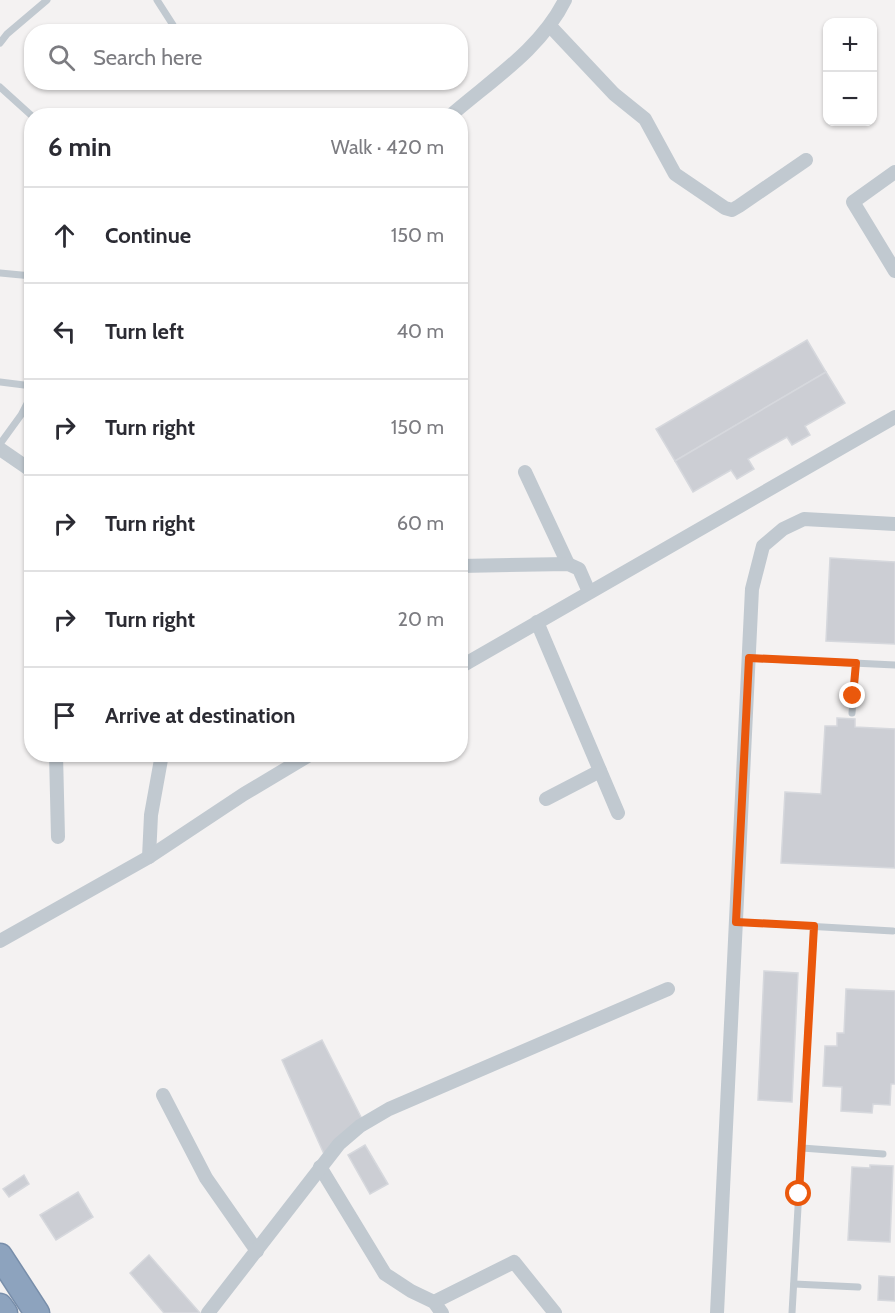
<!DOCTYPE html>
<html lang="en">
<head>
<meta charset="utf-8">
<style>
	body { margin:0; font-family:Cabin,sans-serif; background:#f2f2f3; color:#2b2b33 }
	.controls { position:absolute; right:18px; top:18px; display:grid; overflow:hidden; border-radius:12px; box-shadow:0 2px 4px #0004 }
	.controls button { width:54px; height:54px; display:grid; place-items:center; padding:0; border:0; border-bottom:2px solid #e1e1e2; background:#fff; color:#2b2b33; font:30px sans-serif }
	.stop { position:absolute; width:18px; height:18px; margin:-14px; border:4px solid #ea580c; border-radius:50%; background:#fff }
	.stop.end { background:#ea580c; border-color:#fff; box-shadow:0 2px 6px #0008 }
	.list { margin:0; padding:0; list-style:none }
	h2 { display:flex; justify-content:space-between; align-items:center; height:78px; margin:0; padding:0 24px; font-size:26px }
	h2 small { font-size:20px; font-weight:400; color:#7c7c81 }
	.list li { display:grid; grid-template-columns:39px 1fr auto; gap:18px; align-items:center; box-sizing:border-box; height:96px; padding:0 24px; border-top:2px solid #e1e1e2 }
	.list b { display:block; font-size:22px; white-space:nowrap }
	.list em { font-size:20px; font-style:normal; color:#7c7c81 }
	.icon { flex:none; width:33px; height:33px; fill:none; stroke:currentColor; stroke-width:2; stroke-linecap:round; stroke-linejoin:round }
	.map { position:relative; flex:none; width:895px; height:1313px; overflow:hidden }
	.search { position:absolute; background:#fff; box-shadow:0 2px 4px #0004; left:24px; top:24px; width:444px; height:66px; display:flex; align-items:center; gap:15px; box-sizing:border-box; padding:0 21px; border-radius:24px; color:#7c7c81; font-size:22px }
	.panel { position:absolute; background:#fff; box-shadow:0 2px 4px #0004; left:24px; top:108px; width:444px; height:654px; border-radius:24px }
	.map>svg:first-child { display:block }
	.building { fill:#ccced4; stroke:#d6d8dd; stroke-width:1.5 }
	.lines { fill:none; stroke-linecap:round; stroke-linejoin:round }
	.highway-casing { stroke:#788eaa; stroke-width:27 }
	.lane { stroke:#c1c9d0; stroke-width:7 }
	.street { stroke:#c1c9d0; stroke-width:14 }
	.highway { stroke:#8da3be; stroke-width:24 }
	.route { stroke:#ea580c; stroke-width:8 }
</style>
</head>
<body>
<div class="map">
<svg width="895" height="1313" viewBox="0 0 895 1313">
	<rect width="100%" height="100%" fill="#f4f2f2"/>
	<!-- building -->
	<g class="building">
		<polygon points="807,340 826,372 675,461 656,429"/>
		<polygon points="826,372 845,403 805,426 810,435 792,445 787,437 748,459 754,469 737,479 731,470 693,492 675,461"/>
		<polygon points="830,558 895,562 895,644 826,641"/>
		<polygon points="837,718 855,719 855,727 895,729 895,868 781,863 785,792 821,794 825,726 837,726"/>
		<polygon points="764,971 798,973 792,1102 758,1100"/>
		<polygon points="846,989 895,991 895,1084 891,1084 890,1105 873,1104 872,1113 841,1111 842,1087 823,1086 825,1046 837,1046 837,1033 844,1033"/>
		<polygon points="322,1040 362,1119 324,1154 282,1060"/>
		<polygon points="365,1145 388,1184 370,1194 348,1155"/>
		<polygon points="870,1165 893,1166 890,1242 848,1240 852,1167 870,1168"/>
		<polygon points="24,1175 29,1184 9,1197 3,1189"/>
		<polygon points="78,1192 93,1217 56,1240 40,1215"/>
		<polygon points="149,1255 200,1313 164,1313 130,1273"/>
		<polygon points="879,1276 895,1277 895,1301 878,1300"/>
	</g>
	<g class="lines">
		<defs>
			<g id="highway">
				<polyline points="0,1256 37,1313"/>
				<polyline points="0,1306 5,1313"/>
			</g>
		</defs>
		<!-- highway casing -->
		<use href="#highway" class="highway-casing"/>
		<!-- lane -->
		<g class="lane">
			<polyline points="157,0 173,25 164,32"/>
			<polyline points="0,43 7,34 47,0"/>
			<polyline points="0,87 32,116"/>
			<polyline points="0,273 32,276"/>
			<polyline points="0,382 32,386"/>
			<polyline points="0,444 21,415 32,394"/>
			<polyline points="749,658 895,665"/>
			<polyline points="852,713 856,663"/>
			<polyline points="736,922 893,931"/>
			<polyline points="802,1148 883,1154"/>
			<polyline points="794,1284 858,1287"/>
			<polyline points="792,1313 814,926"/>
		</g>
		<!-- street -->
		<g class="street">
			<polyline points="550,26 614,94 645,119 675,174 725,208 732,210 739,206 806,160"/>
			<path d="M450,116C490,81 541,49 565,0"/>
			<polyline points="895,172 853,202 895,271"/>
			<polyline points="0,449 32,471"/>
			<polyline points="525,472 568,564"/>
			<polyline points="460,566 568,564 579,569 589,592"/>
			<polyline points="537,622 618,813"/>
			<polyline points="460,667 895,417"/>
			<polyline points="56,754 58,837"/>
			<polyline points="546,799 600,771"/>
			<polyline points="149,857 151,815 162,754"/>
			<polyline points="0,941 149,857 244,794 311,754"/>
			<polyline points="163,1095 206,1178 257,1251"/>
			<polyline points="320,1167 385,1274 411,1291 434,1302 442,1313"/>
			<polyline points="434,1302 514,1262 555,1313"/>
			<polyline points="208,1313 339,1144 360,1126 389,1109 668,989"/>
			<polyline points="717,1313 752,589 763,546 783,529 804,519 895,524"/>
		</g>
		<!-- highway -->
		<use href="#highway" class="highway"/>
	</g>
	<g class="lines">
		<!-- route -->
		<polyline class="route" points="799,1194 814,926 736,922 749,658 856,663 853,696"/>
	</g>
</svg>
<div class="controls">
<button>+</button>
<button>−</button>
</div>
<div class="stop" style="left:799px;top:1194px"></div>
<div class="stop end" style="left:853px;top:696px"></div>
<div class="search"><svg class="icon" aria-label="search" viewBox="0 0 24 24"><circle cx="10" cy="10" r="6"/><path d="M15 15l6 6"/></svg>Search here</div>
<section class="panel">
<h2>6 min<small>Walk · 420 m</small></h2>
<ul class="list">
<li><svg class="icon" aria-label="ahead" viewBox="0 0 24 24"><path d="M12 20V5M6 11l6-6 6 6"/></svg><div><b>Continue</b></div><em>150 m</em></li>
<li><svg class="icon" aria-label="left" viewBox="0 0 24 24"><path d="M17 20v-9H6M10 6l-5 5 5 5"/></svg><div><b>Turn left</b></div><em>40 m</em></li>
<li><svg class="icon" aria-label="right" viewBox="0 0 24 24"><path d="M7 20v-9h11M14 6l5 5-5 5"/></svg><div><b>Turn right</b></div><em>150 m</em></li>
<li><svg class="icon" aria-label="right" viewBox="0 0 24 24"><path d="M7 20v-9h11M14 6l5 5-5 5"/></svg><div><b>Turn right</b></div><em>60 m</em></li>
<li><svg class="icon" aria-label="right" viewBox="0 0 24 24"><path d="M7 20v-9h11M14 6l5 5-5 5"/></svg><div><b>Turn right</b></div><em>20 m</em></li>
<li><svg class="icon" aria-label="arrive" viewBox="0 0 24 24"><path d="M6 21V4h12l-3 4 3 4H6"/></svg><div><b>Arrive at destination</b></div></li>
</ul>
</section>
</div>
</body>
</html>
